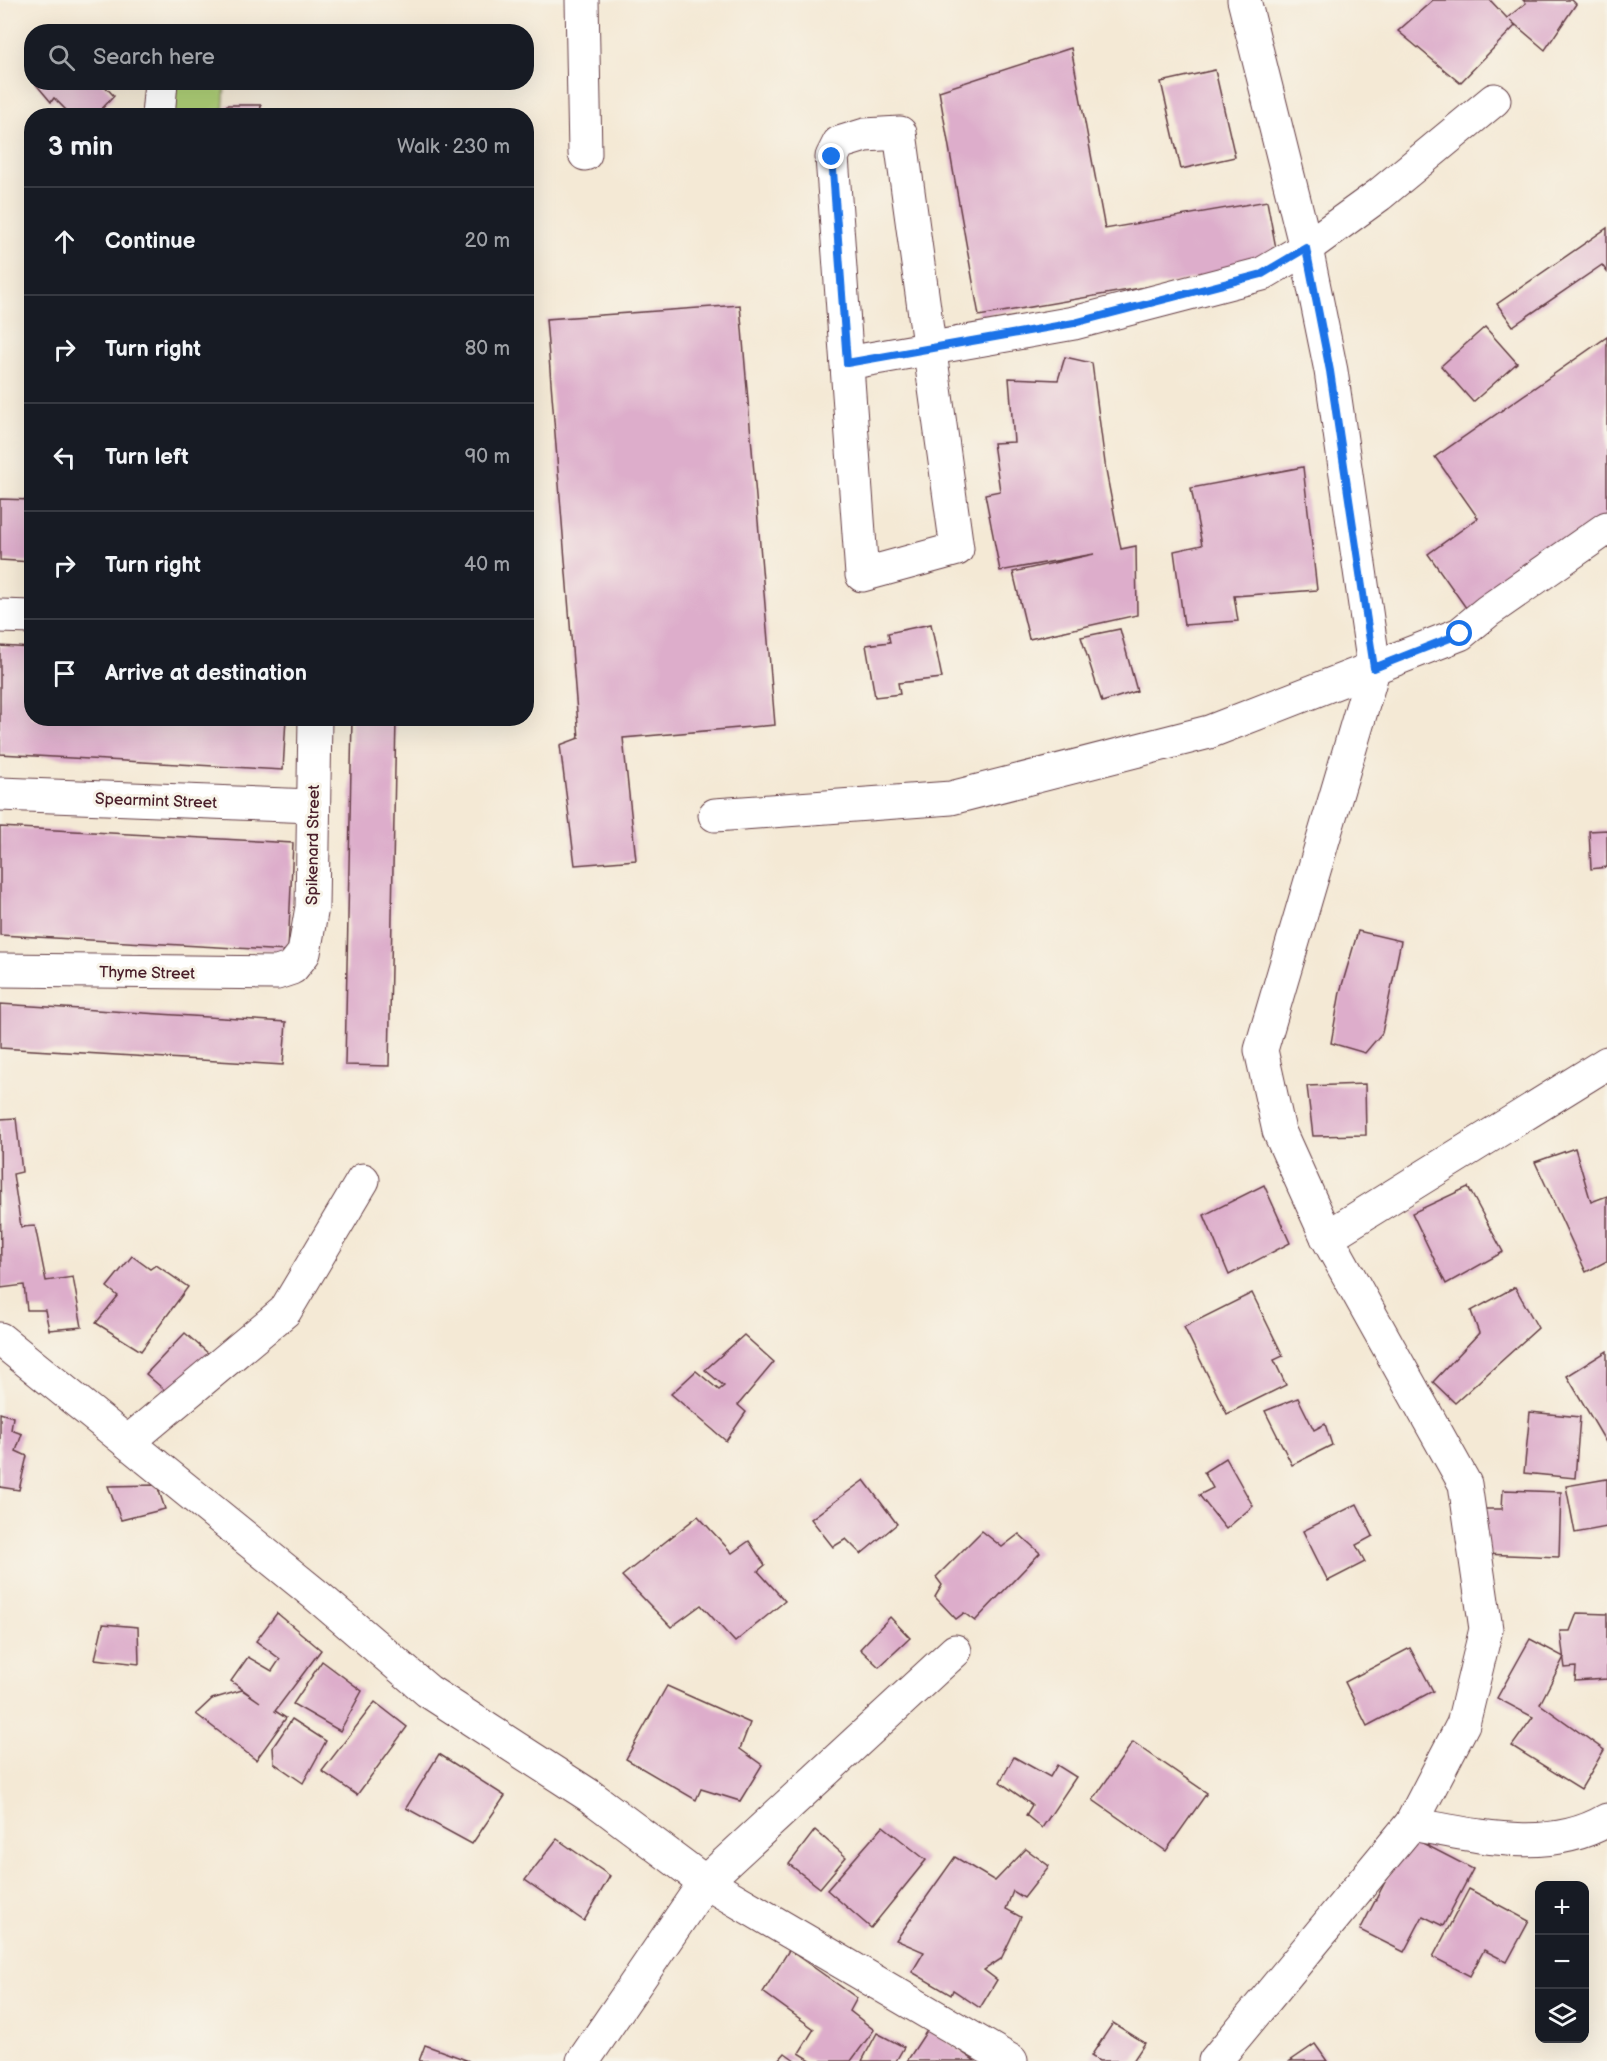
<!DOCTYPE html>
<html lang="en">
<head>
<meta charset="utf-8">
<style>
	body { margin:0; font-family:"Balsamiq Sans",sans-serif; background:#20242c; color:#f1f3f6 }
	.controls { position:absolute; right:18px; bottom:18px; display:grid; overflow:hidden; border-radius:12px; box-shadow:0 6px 24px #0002 }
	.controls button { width:54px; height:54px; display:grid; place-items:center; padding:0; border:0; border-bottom:2px solid #363941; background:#171b24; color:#f1f3f6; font:30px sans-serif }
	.stop { position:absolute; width:18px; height:18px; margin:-14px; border:4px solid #1a73e8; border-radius:50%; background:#fff }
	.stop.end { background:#1a73e8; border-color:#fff; box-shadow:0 2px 6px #0008 }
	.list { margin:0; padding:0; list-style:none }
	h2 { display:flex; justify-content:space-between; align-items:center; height:78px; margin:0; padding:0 24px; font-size:26px }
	h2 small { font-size:20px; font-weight:400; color:#9ea1a6 }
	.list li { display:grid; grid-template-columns:39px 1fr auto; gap:18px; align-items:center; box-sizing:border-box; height:108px; padding:0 24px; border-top:2px solid #363941 }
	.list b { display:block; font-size:22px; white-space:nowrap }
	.list em { font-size:20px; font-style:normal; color:#9ea1a6 }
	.icon { flex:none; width:33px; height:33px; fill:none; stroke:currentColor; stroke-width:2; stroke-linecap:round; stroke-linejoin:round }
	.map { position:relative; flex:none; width:1607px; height:2061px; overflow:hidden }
	.search { position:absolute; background:#171b24; box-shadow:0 6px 24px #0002; left:24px; top:24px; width:510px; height:66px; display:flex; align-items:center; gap:15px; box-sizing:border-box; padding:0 21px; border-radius:24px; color:#9ea1a6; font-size:22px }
	.panel { position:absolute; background:#171b24; box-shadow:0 6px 24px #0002; left:24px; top:108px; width:510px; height:618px; border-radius:24px }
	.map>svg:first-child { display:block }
	.pitch { fill:#adce76; stroke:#7c7650; stroke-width:1.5 }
	.building { fill:#ddadcb }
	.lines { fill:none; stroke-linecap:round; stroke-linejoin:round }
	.minor-casing { stroke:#643d44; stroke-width:35 }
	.minor { stroke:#fff; stroke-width:33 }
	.route { stroke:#1a73e8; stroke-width:8 }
	.labels { text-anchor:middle; stroke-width:6; stroke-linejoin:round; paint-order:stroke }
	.street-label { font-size:16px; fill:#4a1f2b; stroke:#f7f3e8 }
</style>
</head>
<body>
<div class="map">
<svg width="1607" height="2061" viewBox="0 0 1607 2061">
	<rect width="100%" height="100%" fill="#f7f3e8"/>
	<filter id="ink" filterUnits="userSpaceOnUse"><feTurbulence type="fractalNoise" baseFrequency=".0167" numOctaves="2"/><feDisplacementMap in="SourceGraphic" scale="12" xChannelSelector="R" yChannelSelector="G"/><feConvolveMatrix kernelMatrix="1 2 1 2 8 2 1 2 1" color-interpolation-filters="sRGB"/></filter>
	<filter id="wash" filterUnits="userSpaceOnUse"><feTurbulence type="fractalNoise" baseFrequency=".008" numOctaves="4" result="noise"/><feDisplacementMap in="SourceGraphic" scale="24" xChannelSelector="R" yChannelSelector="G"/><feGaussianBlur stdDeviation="1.35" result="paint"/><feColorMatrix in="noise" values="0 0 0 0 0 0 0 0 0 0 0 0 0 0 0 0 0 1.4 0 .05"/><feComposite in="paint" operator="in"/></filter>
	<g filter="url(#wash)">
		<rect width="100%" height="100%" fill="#f4e9d5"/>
		<!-- pitch -->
		<polygon class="pitch" points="154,83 225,83 223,115 153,115"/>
		<g id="blocks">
			<!-- building -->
			<g class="building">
				<polygon points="1433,0 1490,0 1507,18 1526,3 1523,0 1572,0 1576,4 1545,50 1510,20 1515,26 1460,83 1398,31"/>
				<polygon points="1071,48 1105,229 1267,201 1279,264 979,316 939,91"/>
				<polygon points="1215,70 1235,157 1181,169 1161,82"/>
				<polygon points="34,82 101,82 114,96 95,116 72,116 54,98 51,102"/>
				<polygon points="227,105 261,105 260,116 226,116"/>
				<polygon points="1607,228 1607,272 1602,265 1513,326 1497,304"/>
				<polygon points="740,305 775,725 623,738 636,860 575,865 560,745 579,738 546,319"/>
				<polygon points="1485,327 1517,363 1473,402 1441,366"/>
				<polygon points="1607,337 1607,520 1471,615 1428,554 1478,518 1435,457"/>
				<polygon points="1065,357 1092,363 1106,471 1121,549 1136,546 1137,615 1029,639 1013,572 1094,554 1000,571 985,494 1000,491 993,443 1014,442 1009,378 1058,380"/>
				<polygon points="1303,467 1317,590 1234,596 1238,621 1184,625 1174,551 1202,545 1191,488"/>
				<polygon points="0,499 32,500 32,562 0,560"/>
				<polygon points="931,624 942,678 898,683 900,694 875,697 866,645 890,642 888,633"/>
				<polygon points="1120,629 1137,691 1102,702 1081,637"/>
				<polygon points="0,646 32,648 32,718 286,718 283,770 0,754"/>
				<polygon points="352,718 396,718 389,1066 345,1065"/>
				<polygon points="0,827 293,843 288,951 0,935"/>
				<polygon points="1607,830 1607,867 1591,869 1589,831"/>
				<polygon points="1358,931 1401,941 1382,1033 1365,1053 1331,1043 1340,992"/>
				<polygon points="0,1004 286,1022 283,1065 0,1048"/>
				<polygon points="1365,1084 1366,1135 1313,1136 1307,1086"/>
				<polygon points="16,1118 22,1172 13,1174 21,1227 35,1226 46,1281 73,1277 82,1327 49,1330 45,1310 27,1310 24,1285 1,1288 0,1119"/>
				<polygon points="1575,1148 1591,1202 1607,1196 1607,1261 1586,1272 1535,1162"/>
				<polygon points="1264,1185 1290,1243 1229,1275 1204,1215"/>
				<polygon points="1468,1187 1503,1252 1446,1284 1412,1213"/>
				<polygon points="132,1256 150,1269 156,1265 188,1287 141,1351 96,1323 118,1296 107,1287"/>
				<polygon points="1515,1287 1538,1328 1455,1403 1433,1382 1479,1333 1471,1311"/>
				<polygon points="1252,1293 1283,1356 1274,1360 1286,1385 1227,1414 1184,1327"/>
				<polygon points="185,1333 209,1354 169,1394 146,1374"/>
				<polygon points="744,1335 774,1362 738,1405 746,1412 726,1441 671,1394 696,1371 719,1390 724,1386 705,1370"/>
				<polygon points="1607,1351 1607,1444 1567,1376"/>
				<polygon points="1298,1398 1314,1430 1325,1424 1332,1445 1292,1465 1265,1411"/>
				<polygon points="1530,1412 1580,1417 1575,1478 1524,1473"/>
				<polygon points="0,1413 13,1417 11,1430 22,1434 16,1451 27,1456 19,1490 0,1487"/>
				<polygon points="1226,1458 1253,1506 1226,1529 1199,1495 1213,1488 1204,1472"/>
				<polygon points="1607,1479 1607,1527 1575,1533 1566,1486"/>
				<polygon points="864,1480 897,1524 861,1554 846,1539 833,1547 811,1519"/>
				<polygon points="157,1485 165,1509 121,1520 108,1486"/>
				<polygon points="1503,1490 1561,1492 1559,1557 1483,1554 1485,1509 1502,1509"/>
				<polygon points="1357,1504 1373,1536 1356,1545 1365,1562 1328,1581 1303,1531"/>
				<polygon points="698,1516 732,1553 749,1541 765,1565 758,1571 785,1601 735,1642 701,1605 671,1627 622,1576"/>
				<polygon points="982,1531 1002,1547 1019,1534 1040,1553 975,1621 964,1613 956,1619 935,1597 942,1585 936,1577"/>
				<polygon points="277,1613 321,1650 275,1711 286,1718 256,1760 196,1714 212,1699 242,1690 260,1702 231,1681 248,1657 272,1671 280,1659 256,1641"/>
				<polygon points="1577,1613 1607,1614 1607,1679 1575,1681 1576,1667 1565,1668 1560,1631 1570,1631"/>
				<polygon points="890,1617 910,1638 879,1667 860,1649"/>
				<polygon points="103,1624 138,1627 139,1664 95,1659"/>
				<polygon points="1530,1639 1564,1657 1540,1704 1604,1750 1581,1789 1512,1746 1533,1717 1497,1698"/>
				<polygon points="1410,1648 1433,1691 1367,1726 1345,1682"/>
				<polygon points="322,1661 362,1691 340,1731 293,1704"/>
				<polygon points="667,1686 750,1723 740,1749 762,1765 740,1801 701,1789 696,1800 626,1759"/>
				<polygon points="375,1702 407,1727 357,1795 322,1771"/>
				<polygon points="292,1719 326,1741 303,1783 274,1763 273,1747"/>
				<polygon points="1133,1742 1207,1793 1166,1851 1093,1800"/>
				<polygon points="439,1754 505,1796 472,1844 406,1808"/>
				<polygon points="1014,1757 1050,1777 1057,1765 1076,1777 1042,1828 1026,1815 1032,1805 1000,1782"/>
				<polygon points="883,1826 926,1860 871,1928 827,1890"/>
				<polygon points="815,1830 846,1857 820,1888 789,1864"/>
				<polygon points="1409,1836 1473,1869 1443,1926 1423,1916 1404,1952 1360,1930"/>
				<polygon points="557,1839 610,1876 584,1921 525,1880"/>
				<polygon points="1026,1849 1049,1866 1024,1898 1013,1891 1006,1909 1021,1917 1001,1959 984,1970 997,1980 980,2008 953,1990 951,1995 912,1972 924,1952 896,1940 955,1857 995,1881"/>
				<polygon points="1469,1889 1529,1921 1507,1962 1484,1950 1470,1976 1433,1957"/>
				<polygon points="789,1950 857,1998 850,2011 874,2030 851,2061 812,2061 799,2053 814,2029 763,1992"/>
				<polygon points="1113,2023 1145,2043 1133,2061 1099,2061 1091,2056"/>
				<polygon points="928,2029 975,2061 907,2061"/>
				<polygon points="877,2033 904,2047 896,2061 862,2061"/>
				<polygon points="1315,2044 1327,2061 1290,2061"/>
				<polygon points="425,2045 469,2061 419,2061"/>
				<polygon points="785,2053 796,2061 778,2061"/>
			</g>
		</g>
	</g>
	<g filter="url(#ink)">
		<use href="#blocks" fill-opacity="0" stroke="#643d44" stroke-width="1.5"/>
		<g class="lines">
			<defs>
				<g id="minor">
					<polyline points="582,0 585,154"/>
					<polyline points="158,116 161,82"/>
					<polygon points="900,133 957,549 862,575 832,157 839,143 865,135"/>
					<polyline points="847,363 1074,323 1262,274 1306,248 1379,195 1494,100"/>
					<polyline points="0,616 32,617"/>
					<polyline points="0,794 313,806"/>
					<polyline points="715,815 951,798 1209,732 1460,634 1488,611 1607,528"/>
					<polyline points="0,970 277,973 292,968 304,953 312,907 315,718"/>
					<polyline points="1327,1237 1607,1063"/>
					<polyline points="0,1339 316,1595 428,1691 590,1796 705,1882 1011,2061"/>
					<polyline points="128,1442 285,1311 363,1180"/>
					<path d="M1411,1824C1475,1835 1548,1855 1607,1820"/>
					<polyline points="583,2061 705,1882 955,1651"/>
					<polyline points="1215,2061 1411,1824 1463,1724 1486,1629 1465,1484 1327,1237 1279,1131 1261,1050 1374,667 1331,371 1306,248 1244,0"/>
				</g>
			</defs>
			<!-- minor casing -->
			<use href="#minor" class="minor-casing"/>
			<!-- minor -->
			<use href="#minor" class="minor"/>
		</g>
	</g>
	<g class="lines" filter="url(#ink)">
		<!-- route -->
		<polyline class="route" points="832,157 847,363 1074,323 1262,274 1306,248 1330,371 1374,668 1460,634"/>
	</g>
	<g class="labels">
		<!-- street labels -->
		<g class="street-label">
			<text transform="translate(156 800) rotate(2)" y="6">Spearmint Street</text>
			<text transform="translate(312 845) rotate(-89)" y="6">Spikenard Street</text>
			<text transform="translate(147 972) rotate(1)" y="6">Thyme Street</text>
		</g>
	</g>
</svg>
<div class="controls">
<button>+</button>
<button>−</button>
<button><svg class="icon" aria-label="layers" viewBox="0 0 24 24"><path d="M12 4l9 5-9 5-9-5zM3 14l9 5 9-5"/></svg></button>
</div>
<div class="stop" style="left:1460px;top:634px"></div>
<div class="stop end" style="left:832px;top:157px"></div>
<div class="search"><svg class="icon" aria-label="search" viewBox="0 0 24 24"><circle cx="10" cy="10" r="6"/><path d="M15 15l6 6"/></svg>Search here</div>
<section class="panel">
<h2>3 min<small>Walk · 230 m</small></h2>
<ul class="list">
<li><svg class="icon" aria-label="ahead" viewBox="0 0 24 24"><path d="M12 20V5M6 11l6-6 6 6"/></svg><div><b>Continue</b></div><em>20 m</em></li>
<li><svg class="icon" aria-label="right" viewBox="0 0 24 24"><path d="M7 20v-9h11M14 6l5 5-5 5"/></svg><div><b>Turn right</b></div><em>80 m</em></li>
<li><svg class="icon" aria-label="left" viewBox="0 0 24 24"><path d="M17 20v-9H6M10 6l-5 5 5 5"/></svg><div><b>Turn left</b></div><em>90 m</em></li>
<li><svg class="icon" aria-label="right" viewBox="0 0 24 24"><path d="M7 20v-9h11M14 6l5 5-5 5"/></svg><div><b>Turn right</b></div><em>40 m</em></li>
<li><svg class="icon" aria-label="arrive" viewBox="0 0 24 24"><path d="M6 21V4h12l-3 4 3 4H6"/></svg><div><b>Arrive at destination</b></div></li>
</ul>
</section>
</div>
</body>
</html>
